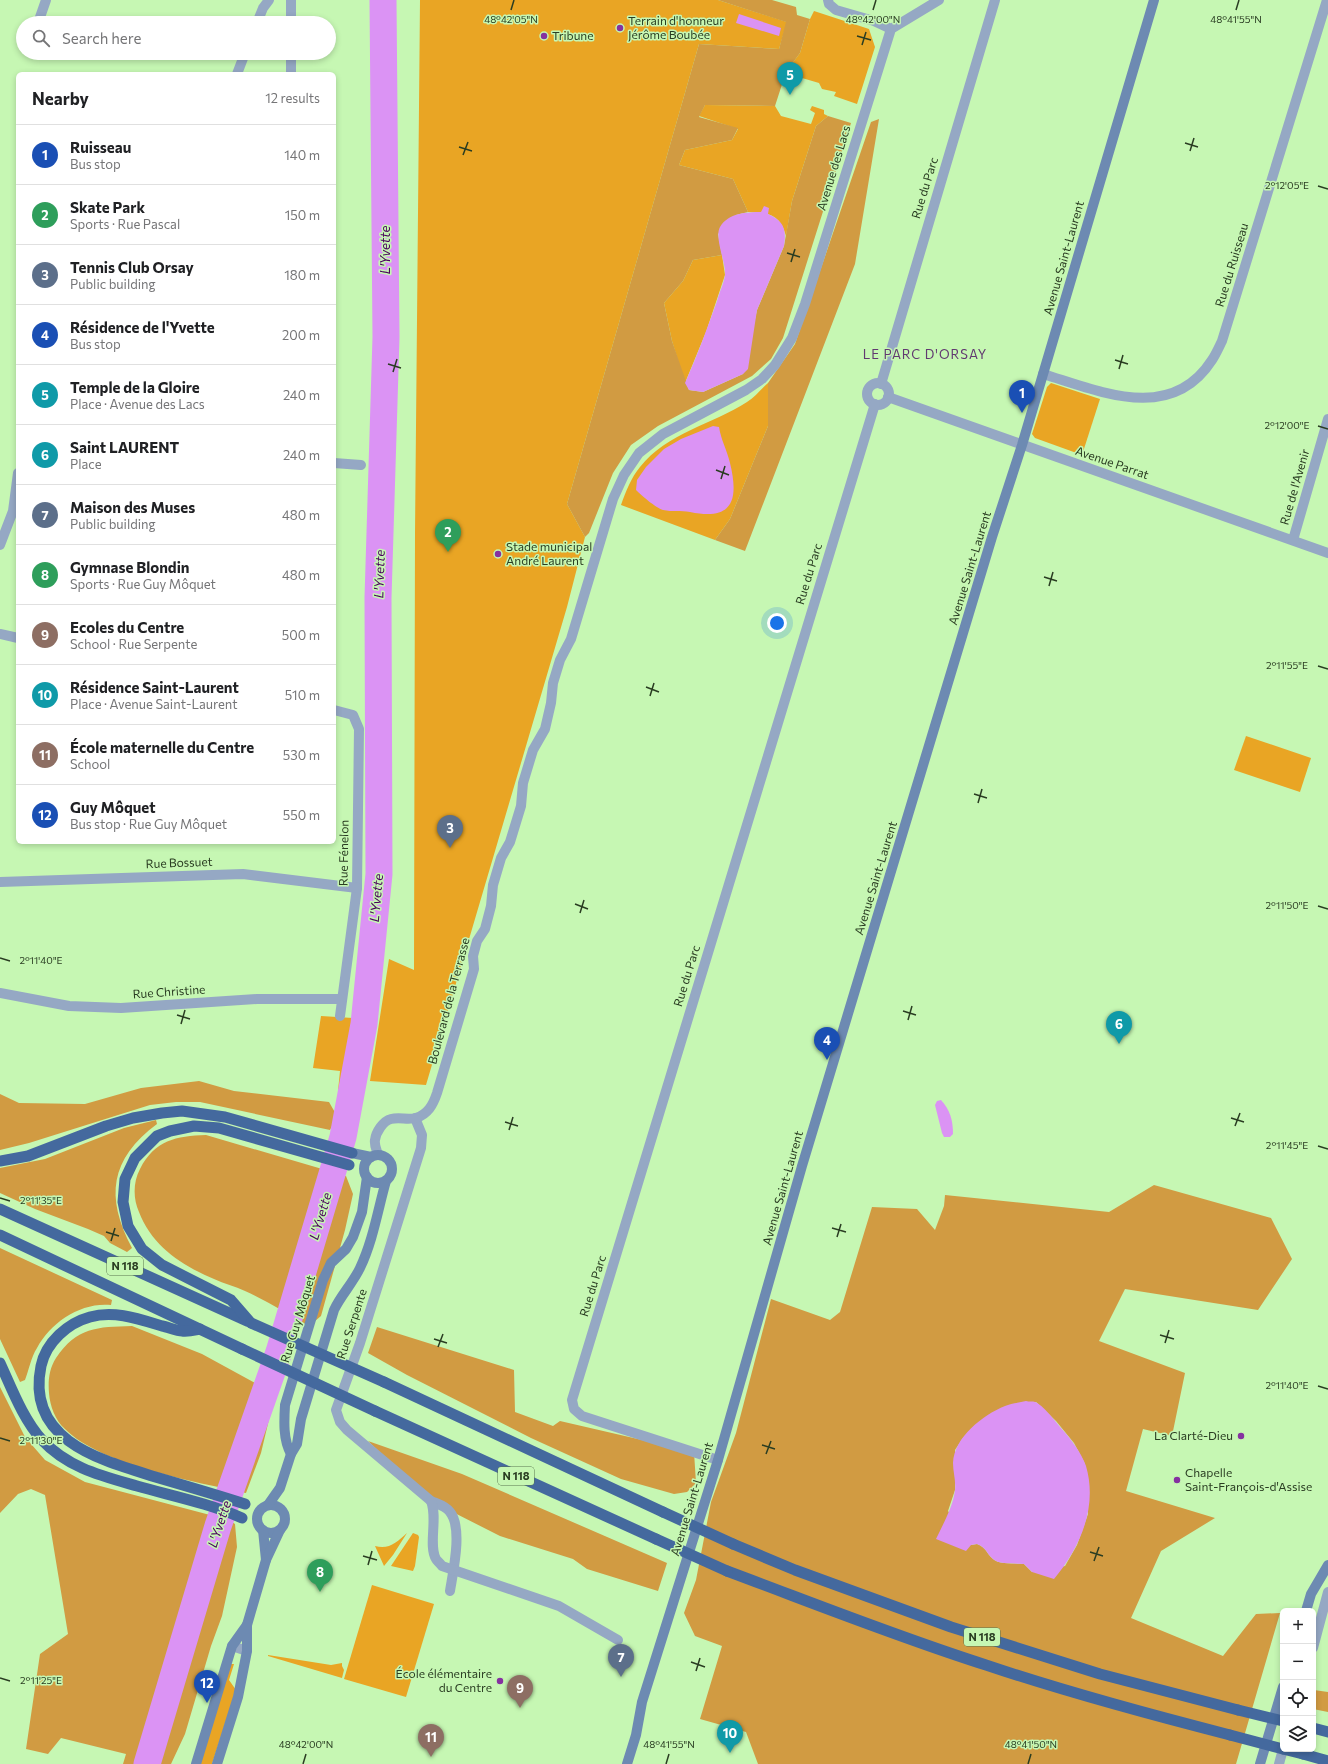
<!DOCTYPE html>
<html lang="en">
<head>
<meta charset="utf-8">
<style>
	body { margin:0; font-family:Commissioner,sans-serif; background:#f2f2f2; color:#202124 }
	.controls { position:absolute; right:12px; bottom:12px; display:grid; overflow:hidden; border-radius:6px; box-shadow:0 2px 6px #0003 }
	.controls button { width:36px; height:36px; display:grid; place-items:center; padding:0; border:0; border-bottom:1px solid #e0e0e0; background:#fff; color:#202124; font:20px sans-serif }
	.you { position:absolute; left:777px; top:623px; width:14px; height:14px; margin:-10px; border:3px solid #fff; border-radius:50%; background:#1a73e8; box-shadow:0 0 0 6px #1a73e833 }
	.badge { display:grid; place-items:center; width:26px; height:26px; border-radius:50%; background:#b45309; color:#fff; font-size:13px; font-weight:700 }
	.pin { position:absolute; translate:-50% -33px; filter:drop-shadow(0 1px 2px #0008) }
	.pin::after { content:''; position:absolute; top:21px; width:14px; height:12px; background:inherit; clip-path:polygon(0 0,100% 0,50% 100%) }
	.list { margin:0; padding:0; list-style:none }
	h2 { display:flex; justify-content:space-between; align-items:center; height:52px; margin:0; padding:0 16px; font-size:17px }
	h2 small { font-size:13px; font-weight:400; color:#757577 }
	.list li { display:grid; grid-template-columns:26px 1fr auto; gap:12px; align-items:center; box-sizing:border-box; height:60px; padding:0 16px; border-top:1px solid #e0e0e0 }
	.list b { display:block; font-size:15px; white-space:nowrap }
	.list p { margin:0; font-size:13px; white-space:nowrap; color:#757577 }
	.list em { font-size:13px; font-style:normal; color:#757577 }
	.icon { flex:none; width:22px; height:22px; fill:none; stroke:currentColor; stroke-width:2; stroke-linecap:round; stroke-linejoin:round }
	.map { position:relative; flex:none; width:1328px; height:1764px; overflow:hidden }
	.search { position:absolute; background:#fff; box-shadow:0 2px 6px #0003; left:16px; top:16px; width:320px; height:44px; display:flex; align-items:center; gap:10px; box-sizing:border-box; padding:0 14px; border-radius:22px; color:#757577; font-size:15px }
	.panel { position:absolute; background:#fff; box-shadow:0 2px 6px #0003; left:16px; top:72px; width:320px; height:772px; border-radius:6px }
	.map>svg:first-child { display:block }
	.green { fill:#e9a524 }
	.forest { fill:#d19b42; fill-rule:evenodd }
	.water { fill:#db93f4 }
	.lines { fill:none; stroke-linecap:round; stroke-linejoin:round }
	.river { stroke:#db93f4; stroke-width:27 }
	.minor { stroke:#95a8c4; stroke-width:10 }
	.tertiary { stroke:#95a8c4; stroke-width:10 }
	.secondary { stroke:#6d8ab2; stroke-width:10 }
	.trunk { stroke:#44699e; stroke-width:11 }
	.trunk-bridge { stroke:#44699e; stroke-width:11 }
	.ticks { fill:none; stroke:#2a3d22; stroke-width:1.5 }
	.poi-dot { fill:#8531a0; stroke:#c6f7b3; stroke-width:1.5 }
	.labels { text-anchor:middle; stroke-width:3; stroke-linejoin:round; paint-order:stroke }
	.shield { fill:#c6f7b3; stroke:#59754e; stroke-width:1 }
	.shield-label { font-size:11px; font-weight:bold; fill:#2a3d22 }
	.poi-label { font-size:12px; fill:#2a3d22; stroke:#c6f7b3; text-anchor:start }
	.street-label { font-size:12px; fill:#2a3d22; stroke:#c6f7b3 }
	.water-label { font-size:13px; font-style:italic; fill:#4a005d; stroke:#c6f7b3 }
	.neighbourhood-label { font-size:13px; letter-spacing:1px; fill:#613970; stroke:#c6f7b3 }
	.ticks-label { font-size:10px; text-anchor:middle; fill:#2a3d22; stroke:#c6f7b3; stroke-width:3; stroke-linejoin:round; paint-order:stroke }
</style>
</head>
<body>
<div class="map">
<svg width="1328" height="1764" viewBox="0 0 1328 1764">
	<rect width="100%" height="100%" fill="#c6f7b3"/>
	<!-- green -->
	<g class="green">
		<polygon points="420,0 718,0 787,22 779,49 699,44 567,504 585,537 567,607 426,1085 370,1081 389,959 414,970 415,534"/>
		<polygon points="814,11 869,29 875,47 857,104 834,96 836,92 822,89 819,83 785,73 800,53 810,19"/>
		<path d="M705,105L775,106L781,116L811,124L815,113L810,110L812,106L824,110V114L828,116L816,126L792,201L786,236C780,214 769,213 748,212L733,179L679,165L685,150L732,140L738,129L699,116Z"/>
		<polygon points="722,255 725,275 706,332 685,383 672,341 664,303 683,281 693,260"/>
		<path d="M768,383V426L730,519L715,540L621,505C626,491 631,478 640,467C667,433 713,424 747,402C755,397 761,389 768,383Z"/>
		<polygon points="1051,383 1100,399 1082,455 1035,438 1032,434 1047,387"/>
		<polygon points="1246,736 1311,758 1300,792 1234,770"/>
		<polygon points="321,1016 353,1018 344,1092 338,1091 340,1071 313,1068"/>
		<path d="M407,1533L393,1555L384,1566L375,1546C389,1550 397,1542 407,1533Z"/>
		<polygon points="413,1533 418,1535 419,1537 415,1566 413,1571 391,1566"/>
		<polygon points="372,1585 434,1604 406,1697 344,1679"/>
		<polygon points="268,1655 331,1665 342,1663 342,1666 344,1670 342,1678 268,1656"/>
		<polygon points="229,1664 234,1664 229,1680 236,1690 212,1764 200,1764"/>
	</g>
	<!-- forest -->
	<g class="forest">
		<polygon points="718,0 772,0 796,7 797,15 810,19 800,53 786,72 775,106 705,105 699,117 738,128 732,140 685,150 679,165 733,179 748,212 736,215 718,234 722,255 693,260 683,281 664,303 672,341 689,390 703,392 743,374 757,310 784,246 792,201 816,126 828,116 851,123 783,338 771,359 752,376 658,426 631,445 613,473 589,533 585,537 567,504 699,44 779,49 786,22"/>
		<polygon points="879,119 855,264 745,551 715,540 730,519 768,426 768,383 795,344 871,122"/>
		<polygon points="199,1081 234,1091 329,1102 337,1116 330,1130 200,1102 176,1102 150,1105 29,1143 0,1150 0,1094 19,1103 85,1104 141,1088"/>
		<path d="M156,1120L157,1124C110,1159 105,1197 132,1248L127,1252L110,1243L104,1236L88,1229L35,1209L0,1193V1168L45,1159L124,1128Z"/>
		<path d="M206,1135L346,1176L353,1194L345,1230L321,1316L309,1326C288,1314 267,1301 245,1291C235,1286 224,1284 214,1279C181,1265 152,1246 139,1212C133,1199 133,1182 140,1169C155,1140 176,1136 206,1135Z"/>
		<path d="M1154,1185L1271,1218L1292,1259L1258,1310L1125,1289L1099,1341L1185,1373L1172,1436L1143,1429L1126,1491L1215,1518L1161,1551L1131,1618L1223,1656L1256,1614L1280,1613L1236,1764H758L746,1732L700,1719L722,1646L695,1636L684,1613L696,1580L711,1502L736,1433L771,1299L830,1320L840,1312L872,1207L917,1209L935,1230L944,1206L945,1195L1109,1212ZM1036,1402L1056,1421L1074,1443L1085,1464L1088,1514L1077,1545L1065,1566L1032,1572L1024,1564C1016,1563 999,1565 993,1559C986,1553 987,1548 977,1544L971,1545L948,1511L955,1490V1450L963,1438L977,1424Z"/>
		<path d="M0,1248L112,1300L111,1305C81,1302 51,1322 37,1348C31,1357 29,1370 25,1380L20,1382L0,1339Z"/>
		<path d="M132,1326L202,1354L275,1394L261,1453L246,1493C196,1482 101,1465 65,1429C55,1420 50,1406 49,1393C48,1381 49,1369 56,1358C77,1327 97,1327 132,1326Z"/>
		<polygon points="377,1327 514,1370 515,1412 553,1426 560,1421 694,1452 696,1483 687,1492 674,1494 621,1479 531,1438 407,1375 368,1353"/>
		<polygon points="0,1387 25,1437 45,1460 85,1482 229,1520 235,1524 237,1547 222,1616 211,1646 185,1734 171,1764 123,1764 126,1754 61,1738 48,1754 26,1749 40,1654 68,1634 45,1495 31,1489 18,1494 0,1513"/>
		<polygon points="368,1441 462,1474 667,1563 658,1591 587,1569 573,1559 500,1536 429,1500"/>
		<polygon points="1314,1690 1328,1692 1328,1712 1313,1709"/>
	</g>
	<!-- water -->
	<g class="water">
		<polygon points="739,14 781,28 779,36 736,23"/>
		<path d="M764,206L769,208L768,214C783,221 787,228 784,246L757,310L748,369L743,374L703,392L689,390L685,383C697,356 707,329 717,301C719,293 724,283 725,275C726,262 714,238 720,227C728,213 747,212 761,212Z"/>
		<path d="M713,426L719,427C721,440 727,450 730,463C739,500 733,521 690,512C681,510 672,512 663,510C656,508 641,495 636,490L637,480L646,467L664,449L681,439Z"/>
		<path d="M941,1100C950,1110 953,1120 953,1134L950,1137H944L942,1133L935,1105L937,1101Z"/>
		<path d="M1026,1401C1029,1402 1033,1401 1035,1402C1042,1404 1056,1422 1061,1428C1071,1439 1081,1452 1086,1466C1098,1507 1080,1548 1054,1579L1032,1572L1024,1564C1016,1563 999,1565 993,1559C986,1553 987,1548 977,1544L971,1545L966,1551L936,1539C943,1524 953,1507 955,1490C956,1481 953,1472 953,1463C954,1437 983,1415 1005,1406C1011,1403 1019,1403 1026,1401Z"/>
	</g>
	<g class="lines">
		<!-- river -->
		<polyline class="river" points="147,1764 218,1526 279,1352 343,1137 364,1024 379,874 378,598 386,337 383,0"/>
		<!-- minor -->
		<g class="minor">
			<polyline points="828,0 829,4 836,10 874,21 891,29"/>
			<polyline points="38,23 46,0"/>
			<polyline points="257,23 263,8 269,0"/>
			<polyline points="291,23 291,0"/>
			<polyline points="237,74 245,53"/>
			<polyline points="291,74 291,53"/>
			<path d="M1043,374C1099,391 1171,424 1212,360C1216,354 1219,347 1222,341L1327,0"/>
			<circle cx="878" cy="394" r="11"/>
			<polyline points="881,384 995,0"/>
			<polyline points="888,397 1328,553"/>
			<polyline points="334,463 361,465"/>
			<polyline points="1293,540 1328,419"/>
			<polyline points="0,545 13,511 18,473"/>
			<polyline points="0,634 18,638"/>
			<polyline points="334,710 353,715 359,729 357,888 340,1016"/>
			<polyline points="0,882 243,874 357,888"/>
			<polyline points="0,993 69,1006 121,1008 257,999 342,999"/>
			<path d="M415,1118L422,1135L421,1148L360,1343L336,1410L340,1422L347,1430L431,1501C438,1504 446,1506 450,1512C463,1528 453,1572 450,1591"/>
			<polyline points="718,1460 582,1416 574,1409 572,1400 875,404"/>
			<path d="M431,1501C438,1518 428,1546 436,1559C437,1561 440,1563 442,1566L559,1606L618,1640"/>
			<polyline points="232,1646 247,1651"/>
			<polyline points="1313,1648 1328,1592"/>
			<polyline points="1279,1764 1283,1749"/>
		</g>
		<!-- tertiary -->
		<path class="tertiary" d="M378,1155C377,1151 374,1145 375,1140C376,1132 383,1121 391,1119C399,1117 408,1120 416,1118C428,1114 433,1105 437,1093L474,969L473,956L477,941L485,929L491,906L493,885L501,858L510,842L521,806L523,783L533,750L545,729L551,703L553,683L560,660L571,639L613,499L624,475L639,453L663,434L746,390L762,379L775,365L792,338L805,304L891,29L939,0"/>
		<!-- secondary -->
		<g class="secondary">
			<polyline points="352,1153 371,1157"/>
			<circle cx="378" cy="1169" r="14"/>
			<path d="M291,1454C283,1440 284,1421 285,1405L323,1280L331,1263L346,1249L353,1237L362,1212L367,1177"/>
			<circle cx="271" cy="1519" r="14"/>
			<path d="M268,1505L280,1488L291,1454L297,1444L301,1419L334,1310C341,1295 353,1283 360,1268C373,1241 378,1209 386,1181"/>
			<polyline points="263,1530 266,1560"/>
			<polyline points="1306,1611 1311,1594 1328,1565"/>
			<polyline points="196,1764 232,1646 247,1625"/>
			<polyline points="217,1764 238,1697 247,1651 247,1625 266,1560 280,1530"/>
			<polyline points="627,1764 636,1735 642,1702 718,1460 802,1166 992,537 1022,445 1154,0"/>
			<polyline points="1260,1764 1283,1687"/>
		</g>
		<!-- trunk -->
		<g class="trunk">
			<polyline points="0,1161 28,1156 106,1126 133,1118 162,1113 182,1111 225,1117 352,1153"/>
			<polyline points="0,1209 247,1321"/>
			<polyline points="0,1235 242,1349"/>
			<polyline points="251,1323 231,1300 162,1265 142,1249 128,1226 123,1202 125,1179 135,1158 157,1136 170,1131 194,1126 219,1128 349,1165"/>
			<path d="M200,1329C195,1330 188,1332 182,1331C176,1331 168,1327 162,1326C139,1319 114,1310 90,1317C68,1323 46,1342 41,1366C26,1439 97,1459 152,1476C183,1485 214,1494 245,1504"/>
			<path d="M0,1363C12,1389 23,1419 42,1440C68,1468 102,1476 137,1486C172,1496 208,1503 242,1518"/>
			<polyline points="384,1382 663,1512"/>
			<polyline points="375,1411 656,1539"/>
			<polyline points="733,1544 795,1570 951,1627 1100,1674 1238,1710"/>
			<path d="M727,1571C813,1603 898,1637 986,1665C1066,1692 1148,1714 1230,1735"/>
			<polyline points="1313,1728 1328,1732"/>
			<polyline points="1303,1754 1328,1761"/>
		</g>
		<!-- trunk-bridge -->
		<g class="trunk-bridge">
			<polyline points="251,1323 384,1382"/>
			<polyline points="242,1349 375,1411"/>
			<polyline points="663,1512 733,1544"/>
			<polyline points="656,1539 727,1571"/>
			<polyline points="1238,1710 1283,1721"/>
			<polyline points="1230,1735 1283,1749"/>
			<polyline points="1283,1749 1303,1754"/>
		</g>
	</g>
	<!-- ticks -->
	<path class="ticks" d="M511,10L514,0M873,10L876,0M1236,10L1239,0M857,36L871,40M862,45L866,32M1185,143L1198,147M459,147L472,151M1190,151L1194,138M463,155L468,142M1318,186L1328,189M787,253L800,257M791,262L795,249M1115,360L1128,364M388,364L401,368M1119,369L1123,355M393,372L397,359M1318,426L1328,429M716,470L729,475M721,479L725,466M1044,577L1057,581M1049,586L1053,572M1318,666L1328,669M646,687L659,692M650,696L654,683M974,794L987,798M978,803L982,789M575,904L588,909M1318,906L1328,909M580,913L584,900M0,958L10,961M903,1011L916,1015M177,1015L190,1019M908,1020L912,1006M181,1024L185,1010M1231,1118L1244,1122M505,1122L518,1126M1235,1126L1240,1113M509,1130L513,1117M1318,1146L1328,1149M0,1198L10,1201M832,1228L846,1232M106,1232L119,1236M837,1237L841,1224M111,1241L115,1228M1160,1335L1174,1339M434,1339L447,1343M1165,1343L1169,1330M438,1347L443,1334M1318,1386L1328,1389M0,1438L10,1441M762,1445L775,1449M766,1454L771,1441M1090,1552L1103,1556M363,1556L377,1560M1094,1561L1099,1547M368,1565L372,1551M691,1662L705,1667M696,1671L700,1658M0,1678L10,1681M303,1764L306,1754M666,1764L669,1754M1028,1764L1031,1754"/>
	<!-- markers -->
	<g class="poi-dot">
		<circle cx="620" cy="28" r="4"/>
		<circle cx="544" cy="36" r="4"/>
		<circle cx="498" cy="554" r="4"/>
		<circle cx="1241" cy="1436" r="4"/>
		<circle cx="1177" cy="1480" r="4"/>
		<circle cx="500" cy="1681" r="4"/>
	</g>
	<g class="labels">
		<!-- shield labels -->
		<g class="shield">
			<rect x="107" y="1257" width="36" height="18" rx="3"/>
			<rect x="498" y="1467" width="36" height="18" rx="3"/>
			<rect x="964" y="1628" width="36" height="18" rx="3"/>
		</g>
		<g class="shield-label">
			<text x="125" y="1270">N 118</text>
			<text x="516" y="1480">N 118</text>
			<text x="982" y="1641">N 118</text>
		</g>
		<!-- poi labels -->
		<g class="poi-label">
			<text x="628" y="25">Terrain d'honneur<tspan x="628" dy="14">Jérôme Boubée</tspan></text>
			<text x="552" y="40">Tribune</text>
			<text x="506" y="551">Stade municipal<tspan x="506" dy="14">André Laurent</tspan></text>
			<text x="1233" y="1440" text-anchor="end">La Clarté-Dieu</text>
			<text x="1185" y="1477">Chapelle<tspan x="1185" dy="14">Saint-François-d'Assise</tspan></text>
			<text x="492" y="1678" text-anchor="end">École élémentaire<tspan x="492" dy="14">du Centre</tspan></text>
		</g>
		<!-- street labels -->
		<g class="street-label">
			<text transform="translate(834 168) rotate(-73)" y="4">Avenue des Lacs</text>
			<text transform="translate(925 188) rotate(-73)" y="4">Rue du Parc</text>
			<text transform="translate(1064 258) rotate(-74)" y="4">Avenue Saint-Laurent</text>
			<text transform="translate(1232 265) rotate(-73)" y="4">Rue du Ruisseau</text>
			<text transform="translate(1112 463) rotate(19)" y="4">Avenue Parrat</text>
			<text transform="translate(1295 487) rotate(-74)" y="4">Rue de l'Avenir</text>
			<text transform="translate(970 568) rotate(-73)" y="4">Avenue Saint-Laurent</text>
			<text transform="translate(809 574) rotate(-73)" y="4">Rue du Parc</text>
			<text transform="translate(344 853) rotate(-89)" y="4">Rue Fénelon</text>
			<text transform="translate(179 863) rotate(-2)" y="4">Rue Bossuet</text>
			<text transform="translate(876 878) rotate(-73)" y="4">Avenue Saint-Laurent</text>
			<text transform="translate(687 976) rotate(-73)" y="4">Rue du Parc</text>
			<text transform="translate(169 992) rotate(-4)" y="4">Rue Christine</text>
			<text transform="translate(449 1001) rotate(-75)" y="4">Boulevard de la Terrasse</text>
			<text transform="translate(783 1188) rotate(-74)" y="4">Avenue Saint-Laurent</text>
			<text transform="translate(593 1286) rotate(-73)" y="4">Rue du Parc</text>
			<text transform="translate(298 1319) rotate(-73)" y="4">Rue Guy Môquet</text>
			<text transform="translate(352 1324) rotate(-72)" y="4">Rue Serpente</text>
			<text transform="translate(692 1499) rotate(-73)" y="4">Avenue Saint-Laurent</text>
		</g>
		<!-- water labels -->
		<g class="water-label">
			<text transform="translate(385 250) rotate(-90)" y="5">L'Yvette</text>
			<text transform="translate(379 574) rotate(-88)" y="5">L'Yvette</text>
			<text transform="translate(376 898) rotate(-85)" y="5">L'Yvette</text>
			<text transform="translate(320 1216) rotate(-73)" y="5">L'Yvette</text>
			<text transform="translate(219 1524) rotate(-72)" y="5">L'Yvette</text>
		</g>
		<!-- neighbourhood labels -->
		<g class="neighbourhood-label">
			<text x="925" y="359">LE PARC D'ORSAY</text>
		</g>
	</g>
	<g class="ticks-label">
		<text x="511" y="23">48°42'05"N</text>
		<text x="873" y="23">48°42'00"N</text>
		<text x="1236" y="23">48°41'55"N</text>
		<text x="1287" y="189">2°12'05"E</text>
		<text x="1287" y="429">2°12'00"E</text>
		<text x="1287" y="669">2°11'55"E</text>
		<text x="1287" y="909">2°11'50"E</text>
		<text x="41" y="964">2°11'40"E</text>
		<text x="1287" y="1149">2°11'45"E</text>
		<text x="41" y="1204">2°11'35"E</text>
		<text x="1287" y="1389">2°11'40"E</text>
		<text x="41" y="1444">2°11'30"E</text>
		<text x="41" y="1684">2°11'25"E</text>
		<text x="306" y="1748">48°42'00"N</text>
		<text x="669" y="1748">48°41'55"N</text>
		<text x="1031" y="1748">48°41'50"N</text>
	</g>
</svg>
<div class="controls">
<button>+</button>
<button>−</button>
<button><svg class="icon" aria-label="locate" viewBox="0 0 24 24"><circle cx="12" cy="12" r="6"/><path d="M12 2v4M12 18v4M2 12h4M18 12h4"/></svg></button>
<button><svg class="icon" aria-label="layers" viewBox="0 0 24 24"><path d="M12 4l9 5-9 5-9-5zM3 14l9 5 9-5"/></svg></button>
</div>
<div class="you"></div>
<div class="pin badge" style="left:1022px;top:413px;background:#1a4fb4">1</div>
<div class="pin badge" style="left:448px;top:552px;background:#2e9e5b">2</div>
<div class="pin badge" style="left:450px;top:848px;background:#5c6f8a">3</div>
<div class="pin badge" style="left:827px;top:1060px;background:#1a4fb4">4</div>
<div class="pin badge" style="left:790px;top:95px;background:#0f9aa8">5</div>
<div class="pin badge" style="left:1119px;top:1044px;background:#0f9aa8">6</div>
<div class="pin badge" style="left:621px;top:1677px;background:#5c6f8a">7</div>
<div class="pin badge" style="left:320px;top:1592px;background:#2e9e5b">8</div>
<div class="pin badge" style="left:520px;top:1708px;background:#8d6e63">9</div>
<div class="pin badge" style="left:730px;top:1753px;background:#0f9aa8">10</div>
<div class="pin badge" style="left:431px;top:1757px;background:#8d6e63">11</div>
<div class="pin badge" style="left:207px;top:1703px;background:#1a4fb4">12</div>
<div class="search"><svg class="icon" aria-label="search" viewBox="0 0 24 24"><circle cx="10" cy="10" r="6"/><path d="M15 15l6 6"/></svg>Search here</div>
<section class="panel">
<h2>Nearby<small>12 results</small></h2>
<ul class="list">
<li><span class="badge" style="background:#1a4fb4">1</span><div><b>Ruisseau</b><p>Bus stop</p></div><em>140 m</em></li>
<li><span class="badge" style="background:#2e9e5b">2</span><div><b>Skate Park</b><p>Sports · Rue Pascal</p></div><em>150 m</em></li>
<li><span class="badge" style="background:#5c6f8a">3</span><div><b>Tennis Club Orsay</b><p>Public building</p></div><em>180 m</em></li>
<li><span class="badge" style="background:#1a4fb4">4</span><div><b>Résidence de l'Yvette</b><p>Bus stop</p></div><em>200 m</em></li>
<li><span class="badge" style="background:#0f9aa8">5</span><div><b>Temple de la Gloire</b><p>Place · Avenue des Lacs</p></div><em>240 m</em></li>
<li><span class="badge" style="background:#0f9aa8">6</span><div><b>Saint LAURENT</b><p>Place</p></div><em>240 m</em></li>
<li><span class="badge" style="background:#5c6f8a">7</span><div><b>Maison des Muses</b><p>Public building</p></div><em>480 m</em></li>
<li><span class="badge" style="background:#2e9e5b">8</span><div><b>Gymnase Blondin</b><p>Sports · Rue Guy Môquet</p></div><em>480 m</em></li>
<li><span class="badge" style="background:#8d6e63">9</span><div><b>Ecoles du Centre</b><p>School · Rue Serpente</p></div><em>500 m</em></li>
<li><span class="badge" style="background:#0f9aa8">10</span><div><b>Résidence Saint-Laurent</b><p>Place · Avenue Saint-Laurent</p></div><em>510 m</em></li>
<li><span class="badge" style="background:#8d6e63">11</span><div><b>École maternelle du Centre</b><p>School</p></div><em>530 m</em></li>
<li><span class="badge" style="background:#1a4fb4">12</span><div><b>Guy Môquet</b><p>Bus stop · Rue Guy Môquet</p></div><em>550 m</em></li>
</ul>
</section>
</div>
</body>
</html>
